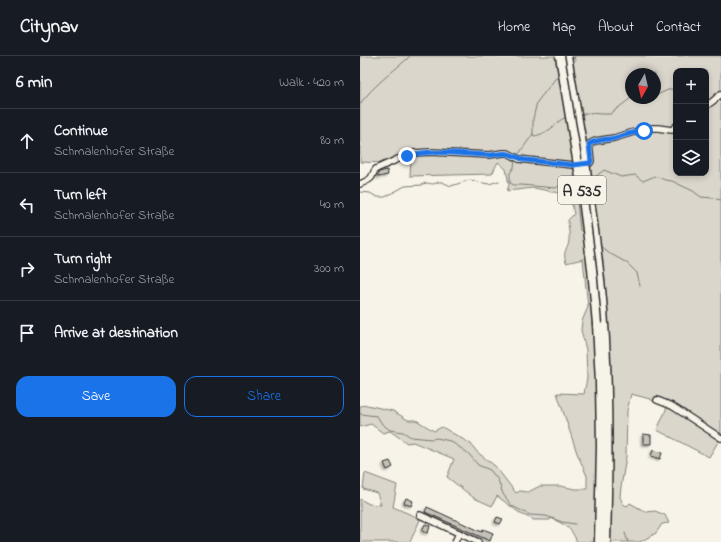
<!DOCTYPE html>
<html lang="en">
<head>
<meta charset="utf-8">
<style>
	body { margin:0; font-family:"Indie Flower",sans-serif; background:#242831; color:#f1f3f6 }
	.controls { position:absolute; right:12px; top:12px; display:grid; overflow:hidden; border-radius:8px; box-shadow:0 2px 6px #0003 }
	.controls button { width:36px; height:36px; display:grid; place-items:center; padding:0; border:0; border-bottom:1px solid #363941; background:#171b24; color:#f1f3f6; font:20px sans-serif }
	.compass { position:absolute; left:265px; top:12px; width:36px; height:36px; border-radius:50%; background:#171b24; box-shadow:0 2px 6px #0003; rotate:188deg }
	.stop { position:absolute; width:12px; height:12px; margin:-9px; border:3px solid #1a73e8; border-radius:50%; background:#fff }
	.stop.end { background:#1a73e8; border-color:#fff; box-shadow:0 1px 4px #0008 }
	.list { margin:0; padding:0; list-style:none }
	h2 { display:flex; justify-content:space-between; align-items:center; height:52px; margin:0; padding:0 16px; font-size:17px }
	h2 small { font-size:13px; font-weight:400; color:#9ea1a6 }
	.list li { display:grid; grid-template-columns:26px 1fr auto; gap:12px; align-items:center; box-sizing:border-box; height:64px; padding:0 16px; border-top:1px solid #363941 }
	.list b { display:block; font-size:15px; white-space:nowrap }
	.list p { margin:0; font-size:13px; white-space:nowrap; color:#9ea1a6 }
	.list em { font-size:13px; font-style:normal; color:#9ea1a6 }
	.actions { display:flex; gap:8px; padding:12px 16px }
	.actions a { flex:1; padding:9px 0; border:1px solid #1a73e8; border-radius:12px; text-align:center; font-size:14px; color:#1a73e8 }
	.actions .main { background:#1a73e8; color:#fff }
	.icon { flex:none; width:22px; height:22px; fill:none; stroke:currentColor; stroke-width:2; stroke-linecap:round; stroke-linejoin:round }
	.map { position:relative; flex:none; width:361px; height:486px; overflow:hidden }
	header { display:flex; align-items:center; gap:24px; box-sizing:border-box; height:56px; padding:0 20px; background:#171b24; border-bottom:1px solid #363941 }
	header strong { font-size:19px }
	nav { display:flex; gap:22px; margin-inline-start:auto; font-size:14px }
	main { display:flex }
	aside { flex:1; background:#171b24 }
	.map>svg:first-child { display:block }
	.green { fill:#dad6cc; stroke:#82807c; fill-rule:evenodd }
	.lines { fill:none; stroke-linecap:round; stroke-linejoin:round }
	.stream { stroke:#7a7874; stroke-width:1 }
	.building { fill:#c4c1b9; stroke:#2b2b2b; filter:url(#shadow) }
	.minor-casing { stroke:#2b2b2b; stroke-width:8 }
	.highway-casing { stroke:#2b2b2b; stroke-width:11 }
	.minor { stroke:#f7f3e8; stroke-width:5.5 }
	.highway { stroke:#f7f3e8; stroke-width:8 }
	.highway-bridge-casing { stroke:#2b2b2b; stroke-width:11; stroke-linecap:butt }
	.highway-bridge { stroke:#f7f3e8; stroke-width:8 }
	.route { stroke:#1a73e8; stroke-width:5 }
	.labels { text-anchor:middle; stroke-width:3.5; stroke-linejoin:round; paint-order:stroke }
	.shield { fill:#f7f3e8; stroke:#686764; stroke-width:1 }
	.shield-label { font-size:16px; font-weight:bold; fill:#2b2b2b }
</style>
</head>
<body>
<header>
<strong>Citynav</strong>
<nav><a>Home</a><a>Map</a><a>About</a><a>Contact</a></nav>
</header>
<main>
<aside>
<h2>6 min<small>Walk · 420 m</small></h2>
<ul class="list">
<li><svg class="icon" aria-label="ahead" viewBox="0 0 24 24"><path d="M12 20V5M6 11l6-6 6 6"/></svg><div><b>Continue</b><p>Schmalenhofer Straße</p></div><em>80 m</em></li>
<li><svg class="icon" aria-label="left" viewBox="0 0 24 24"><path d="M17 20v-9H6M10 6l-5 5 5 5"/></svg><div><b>Turn left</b><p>Schmalenhofer Straße</p></div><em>40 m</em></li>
<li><svg class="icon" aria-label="right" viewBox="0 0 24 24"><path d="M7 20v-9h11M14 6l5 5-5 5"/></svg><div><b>Turn right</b><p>Schmalenhofer Straße</p></div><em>300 m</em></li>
<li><svg class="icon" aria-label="arrive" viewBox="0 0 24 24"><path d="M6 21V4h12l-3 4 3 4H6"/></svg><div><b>Arrive at destination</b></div></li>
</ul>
<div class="actions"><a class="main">Save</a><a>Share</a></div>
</aside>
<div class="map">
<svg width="361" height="486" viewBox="0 0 361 486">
	<defs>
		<filter id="shadow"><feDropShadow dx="-2" dy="2" stdDeviation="1" flood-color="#0004"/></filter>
	</defs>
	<rect width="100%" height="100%" fill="#f7f3e8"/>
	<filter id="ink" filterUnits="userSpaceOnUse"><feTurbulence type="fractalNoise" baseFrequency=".025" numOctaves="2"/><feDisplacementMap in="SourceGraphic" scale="8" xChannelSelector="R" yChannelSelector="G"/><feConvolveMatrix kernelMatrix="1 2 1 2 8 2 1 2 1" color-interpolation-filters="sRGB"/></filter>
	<g filter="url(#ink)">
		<!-- green -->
		<g class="green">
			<path d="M0,0H195L199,23L215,5L214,0H361V381L349,401L297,374L308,349L298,345L294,346L290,343L271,338L267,355L266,401L261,431L260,441L263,448L267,450L270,447L286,456L295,455L305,459L309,467L302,468L296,477L280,486H217C211,471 205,469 191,462L190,464H174L161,458L137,440L132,450L114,442L87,421L94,403L53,386L47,387L30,375L23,377L11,368L0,371V350L7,349L33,355L48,364H56L74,375L82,371L111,388L117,396L135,410L156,437L160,435L168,436L180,430H200L215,433H227V420L217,397L197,337L224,338L227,322L226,294L221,274L222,265L228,251L223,203L206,207C202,192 208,196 209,184C210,178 208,170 208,164L214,158L211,144L204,138L174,132L147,135L149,129L146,113L138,106L132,118L50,120L51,100L26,107L0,106ZM316,15H346V117H316ZM271,18H295V42H271Z"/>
			<polygon points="5,417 37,429 33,451 54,460 60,464 50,486 0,486 0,443 9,448 21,449 17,437 3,433"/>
		</g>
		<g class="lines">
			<!-- stream -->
			<g class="stream">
				<polyline points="212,4 215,0"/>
				<polyline points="295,40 310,33 316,33"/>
				<path d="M0,48C12,31 31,17 47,3L50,0"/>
				<path d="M220,59L228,57L242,58H250L271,42C278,44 283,45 289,42"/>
				<path d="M173,78L174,80C181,79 188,75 193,71C198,67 200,63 207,61"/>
				<polyline points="158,99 173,78 173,63 177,46 199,18"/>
				<polyline points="155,104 154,111 150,117 150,127 154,129 161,129 196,132 209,122 217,121"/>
				<polyline points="230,121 235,121 244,114 261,121 275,119 283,125 295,120 305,124 312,125 333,135 341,141 352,142 361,144"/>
				<polyline points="210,122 215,127 220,174 224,177"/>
				<path d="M0,136L10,137L17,141H25L45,130L62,129C67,124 72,131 78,126H82L91,130L110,124L115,125L117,126L129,128L139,125"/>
				<polyline points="240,190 249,197 267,207 277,217 280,230"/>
				<polyline points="0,358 17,360 22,368 30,374 43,376 51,381 72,383 77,382 90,385 108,397 118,409 130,414 138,424 143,438 152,450 170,459 186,460 202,466 215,468"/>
				<polyline points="265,477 268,486"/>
			</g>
		</g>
		<!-- building -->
		<g class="building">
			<polygon points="27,114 28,119 18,121 18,118 19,116"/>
			<polygon points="283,378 291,379 291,388 283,388"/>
			<polygon points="293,394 302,397 300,403 291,400"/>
			<polygon points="30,405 33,411 27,414 24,407"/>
			<polygon points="46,442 53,445 51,450 44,447"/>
			<polygon points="67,451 122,476 123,473 133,477 130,485 65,456"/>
			<polygon points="137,461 143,463 140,468 135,466"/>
			<polygon points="65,468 70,470 68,477 62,475"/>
		</g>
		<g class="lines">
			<defs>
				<g id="minor">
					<polyline points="346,50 353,45 361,38"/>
					<path d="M0,128C4,126 8,125 11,122C13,119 13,116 16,113L47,99L54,97L70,96L129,99L143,97H148L159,103L167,104L213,109L230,107L231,105L229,88L235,85L254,82L274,76L284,75L292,72H298L312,74L316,70"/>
					<polyline points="297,344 312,350 361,382"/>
					<polyline points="60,459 118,486"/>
					<polyline points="95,486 99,477"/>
				</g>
				<g id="highway">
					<polyline points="207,0 225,106"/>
					<path d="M228,129C234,175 241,221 244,268C249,340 248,413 246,486"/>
					<polyline points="237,268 240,326 241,390 239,486"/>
				</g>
			</defs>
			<!-- minor casing -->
			<use href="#minor" class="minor-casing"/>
			<!-- highway casing -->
			<use href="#highway" class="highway-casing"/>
			<!-- minor -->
			<use href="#minor" class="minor"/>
			<!-- highway -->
			<use href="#highway" class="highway"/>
			<defs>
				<g id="highway-bridge">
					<polyline points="200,0 221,127 232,213 237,268"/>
					<polyline points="225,106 228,129"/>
				</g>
			</defs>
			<!-- highway-bridge casing -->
			<use href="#highway-bridge" class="highway-bridge-casing"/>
			<!-- highway-bridge -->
			<use href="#highway-bridge" class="highway-bridge"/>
		</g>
	</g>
	<g class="lines" filter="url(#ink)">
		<!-- route -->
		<path class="route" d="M47,100C73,92 101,99 127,99C134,100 142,96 149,98C155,100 160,103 166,104L213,109L230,107L231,105L229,88C238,83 246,84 255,82C266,79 272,76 284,75"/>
	</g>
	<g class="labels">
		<!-- shield labels -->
		<rect class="shield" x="198" y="120" width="48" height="28" rx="3"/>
		<g class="shield-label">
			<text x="222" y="140">A 535</text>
		</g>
	</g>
</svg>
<div class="controls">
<button>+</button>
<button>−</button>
<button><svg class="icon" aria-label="layers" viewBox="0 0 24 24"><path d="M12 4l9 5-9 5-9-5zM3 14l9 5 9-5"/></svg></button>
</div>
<svg class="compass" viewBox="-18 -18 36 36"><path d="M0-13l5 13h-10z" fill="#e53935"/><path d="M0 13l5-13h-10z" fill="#9ea1a6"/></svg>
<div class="stop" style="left:284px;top:75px"></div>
<div class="stop end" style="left:47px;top:100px"></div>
</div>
</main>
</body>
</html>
